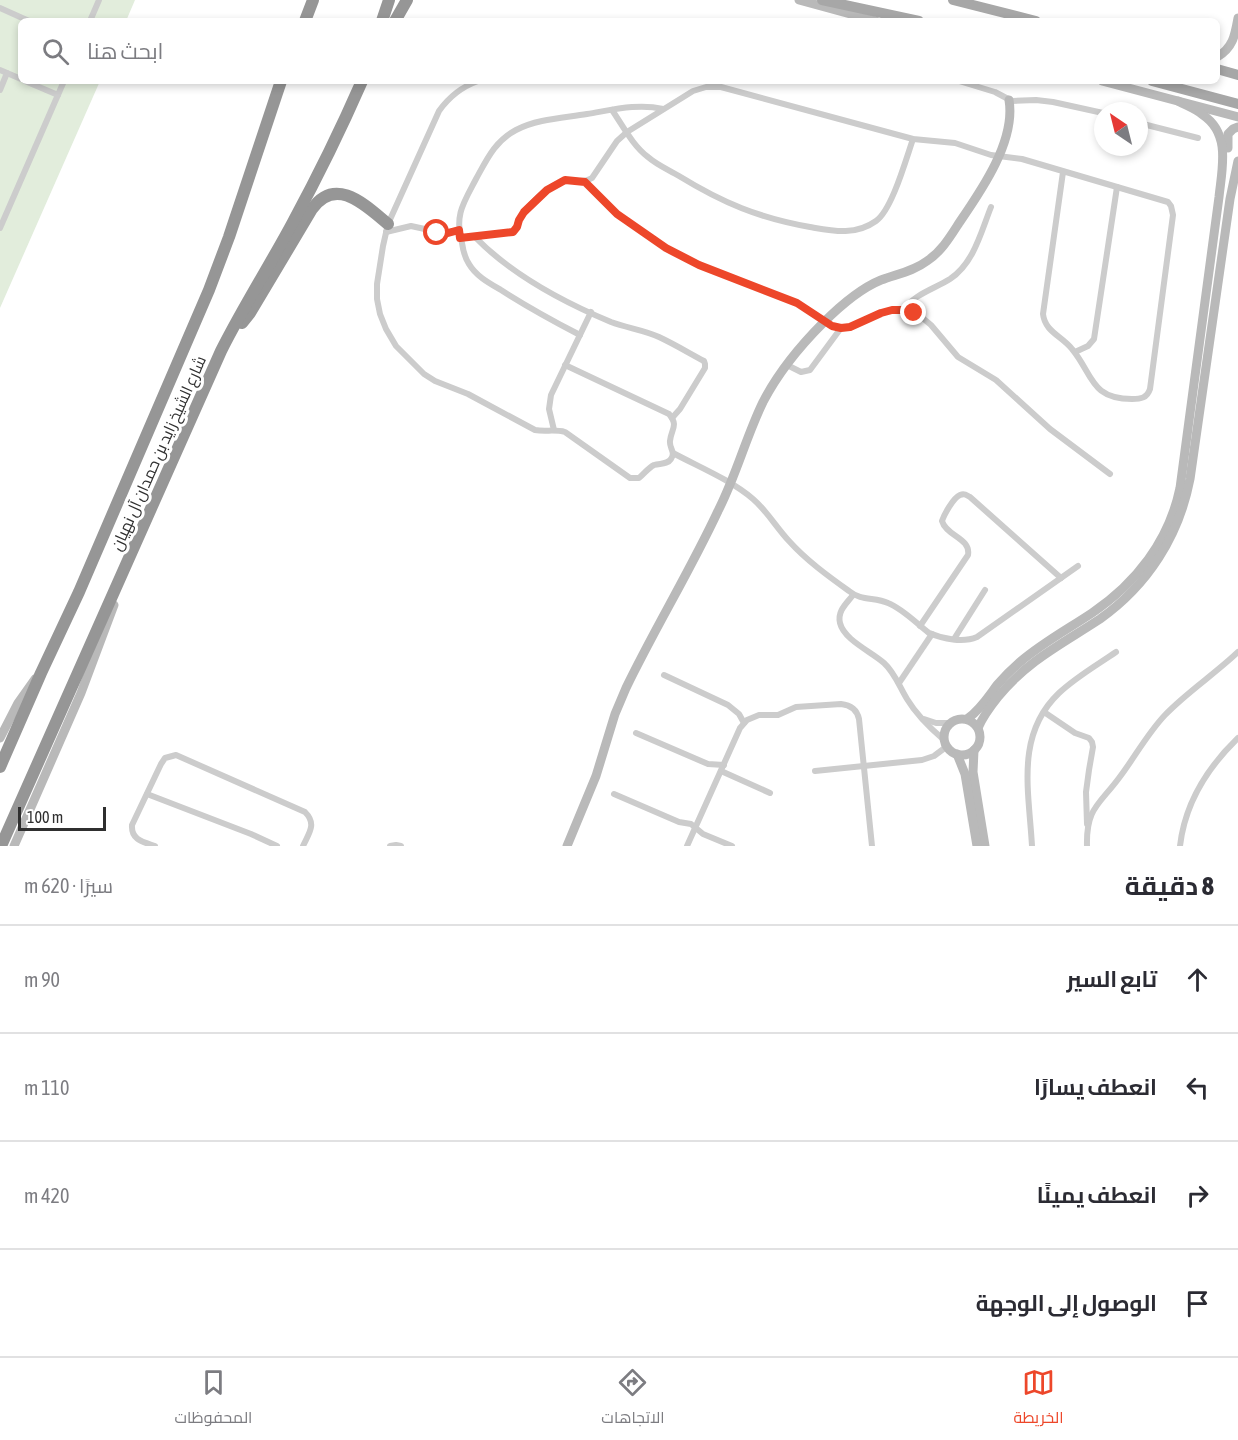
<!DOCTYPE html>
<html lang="ar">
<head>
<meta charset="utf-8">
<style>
	body { margin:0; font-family:"Asap Condensed",Cairo,sans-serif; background:#f7f7f7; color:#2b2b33; direction:rtl }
	.compass { position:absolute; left:1094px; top:102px; width:54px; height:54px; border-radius:50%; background:#fff; box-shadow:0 3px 9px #0003; rotate:325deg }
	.scale { position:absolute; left:18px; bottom:15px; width:88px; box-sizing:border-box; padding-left:6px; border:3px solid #2f2f2f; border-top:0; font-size:16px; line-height:21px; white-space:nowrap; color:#2f2f2f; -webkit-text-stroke:4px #fff; paint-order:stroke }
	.stop { position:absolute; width:18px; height:18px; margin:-14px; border:4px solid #ed472a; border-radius:50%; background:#fff }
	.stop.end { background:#ed472a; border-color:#fff; box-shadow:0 2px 6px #0008 }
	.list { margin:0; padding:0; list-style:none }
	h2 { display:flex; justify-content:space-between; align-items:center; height:78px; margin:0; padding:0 24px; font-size:26px }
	h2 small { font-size:20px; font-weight:400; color:#7c7c81 }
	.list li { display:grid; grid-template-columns:39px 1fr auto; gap:18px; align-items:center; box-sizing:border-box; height:108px; padding:0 24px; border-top:2px solid #e1e1e2 }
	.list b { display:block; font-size:22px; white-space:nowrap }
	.list em { font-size:20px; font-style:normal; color:#7c7c81 }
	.icon { flex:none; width:33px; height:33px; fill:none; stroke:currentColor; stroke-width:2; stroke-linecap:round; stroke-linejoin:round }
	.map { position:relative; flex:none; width:1238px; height:846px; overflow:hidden; direction:ltr }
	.search { position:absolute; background:#fff; box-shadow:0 3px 9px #0003; left:18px; right:18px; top:18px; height:66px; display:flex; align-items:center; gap:15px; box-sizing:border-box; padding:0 21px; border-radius:9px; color:#7c7c81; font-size:22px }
	.sheet { height:510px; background:#fff }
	nav { display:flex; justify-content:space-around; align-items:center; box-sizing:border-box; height:84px; border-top:2px solid #e1e1e2; background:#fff; font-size:16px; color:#7c7c81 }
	nav a { display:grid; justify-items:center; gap:3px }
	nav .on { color:#ed472a }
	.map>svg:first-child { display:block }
	.green { fill:#e2eddc }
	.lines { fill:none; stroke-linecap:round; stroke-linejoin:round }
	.street { stroke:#ccc; stroke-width:6 }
	.secondary { stroke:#b9b9b9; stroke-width:9 }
	.primary { stroke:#a7a7a7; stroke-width:10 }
	.highway { stroke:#969696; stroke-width:12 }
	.route { stroke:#ed472a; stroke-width:8 }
	.labels { text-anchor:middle; stroke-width:6; stroke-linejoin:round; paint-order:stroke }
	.street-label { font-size:16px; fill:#2f2f2f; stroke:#fff }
</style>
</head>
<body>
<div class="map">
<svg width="1238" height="846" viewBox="0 0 1238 846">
	<rect width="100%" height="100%" fill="#fff"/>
	<!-- green -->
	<polygon class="green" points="0,0 135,0 126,21 21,21 21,81 100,81 0,308"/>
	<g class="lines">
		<!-- street -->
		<g class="street">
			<polyline points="0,8 29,21"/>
			<polyline points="90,21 99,0"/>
			<polyline points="0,70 21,79"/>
			<polyline points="25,81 58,95"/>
			<path d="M478,81C461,87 449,97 439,111L388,224L383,246L377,284V299L380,314L386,329L396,346L424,374L435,381L468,394L535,430C545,432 555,429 565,432L630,478H639C644,474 648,468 654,465C660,463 667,465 671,459C676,452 669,448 670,441C671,429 679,426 669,414L565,365"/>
			<polyline points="959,81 995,92 1012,101 1036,100 1053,102 1103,113"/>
			<polyline points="0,90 7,73"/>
			<path d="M612,110C623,126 633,146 648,157C657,165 669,170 679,176C723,203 759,218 810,227C833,231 855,236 876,221C892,210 906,159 913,139"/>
			<polyline points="1139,123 1198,138"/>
			<polyline points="585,182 617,214 666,248 699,265 797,303 832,326 841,328 850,327 881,313 892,310 904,310 919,315 931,325 958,357 996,380 1050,429 1110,474"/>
			<polyline points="0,228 64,81"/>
			<polyline points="386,232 411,226 443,233 459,230"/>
			<path d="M475,237C511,274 563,302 611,322C627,328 644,330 659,337C674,344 689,353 704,361L705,364V368L680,409L672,418"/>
			<path d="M460,238L513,232C518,226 518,220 522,215C531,202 545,189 559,183C571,177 581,185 592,178L617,141L627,132L693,91L706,87H721L913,139L955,143L991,155L1022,159L1168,202L1171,206L1173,215L1150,389C1147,398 1141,399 1132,399C1090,399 1093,374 1072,349C1062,336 1045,332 1043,314L1063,172"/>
			<path d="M904,310C914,294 934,289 950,279C974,263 981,232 991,207"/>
			<path d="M580,335C553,321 526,306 501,290C489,283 476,276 469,264C465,258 463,250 462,243C454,215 464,202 476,179C487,159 495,141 516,130C537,119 563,118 587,114C612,110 638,103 663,109"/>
			<polyline points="1075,352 1088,346 1094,339 1117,187"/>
			<polyline points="787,365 801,372 810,370 841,328"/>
			<polyline points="554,430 549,409 551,395 591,312"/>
			<path d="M673,453C699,467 731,480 753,499C767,511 776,527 789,541C806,560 828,576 849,591C861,601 875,597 888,603C903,609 916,623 929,633C943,639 963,643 977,637L1078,566"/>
			<path d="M853,595C847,603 837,611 840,623C844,640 872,652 884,663C895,673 899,686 907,699C916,714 930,728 944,740"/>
			<path d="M920,626L968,555C971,538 946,536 942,521C944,515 953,498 960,495C965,493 966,495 970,497L1061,578"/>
			<polyline points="954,639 985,590"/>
			<polyline points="664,675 728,705 739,714 744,723"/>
			<polyline points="899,683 932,634"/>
			<polyline points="1044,712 1075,733 1089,738 1092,742 1093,747 1089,770 1086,792 1087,824"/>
			<polyline points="924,719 936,723 950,723"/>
			<polyline points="636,733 708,764 724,765"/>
			<polyline points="721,771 770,793"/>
			<polyline points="815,771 922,760 934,756 946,747"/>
			<polyline points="147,794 251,834 277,846"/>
			<polyline points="614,794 679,822 691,824 703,834 732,846"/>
			<path d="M155,846C143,842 131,840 132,825L161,764L165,758L176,755L305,812C317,824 309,833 303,846"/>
			<polyline points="390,846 396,845 401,846"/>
			<path d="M687,846L740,728L747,720L759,715H778L796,707L841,704C851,705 857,710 859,719L872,846"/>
			<path d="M1032,846C1029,791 1015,735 1059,693C1076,677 1097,665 1116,652"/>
			<path d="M1087,846C1086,808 1099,805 1119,778C1135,757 1147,734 1165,715C1187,692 1215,674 1238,652"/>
			<path d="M1180,846C1185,803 1208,767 1238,738"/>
		</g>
		<!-- secondary -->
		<g class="secondary">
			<polyline points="799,0 876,21"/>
			<path d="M1217,57C1233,48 1235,35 1238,18"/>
			<polyline points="1102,81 1238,117"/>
			<polyline points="1228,148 1228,134 1233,129 1238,127"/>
			<circle cx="962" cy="737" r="18"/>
			<path d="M967,719C980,710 988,697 997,685C1004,677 1012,669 1020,662C1042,643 1068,629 1092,613C1136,583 1169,541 1180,488L1219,197C1222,168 1231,134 1203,115C1196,109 1187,106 1178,101"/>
			<path d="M978,728C983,716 990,707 998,697C1027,661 1062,644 1100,619C1148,585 1179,536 1190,479L1230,199L1238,161"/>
			<polyline points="0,738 18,703 35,679"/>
			<polyline points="974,750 973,772 985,846"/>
			<polyline points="957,754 965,774 977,846"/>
			<polyline points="14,846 81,693 114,605"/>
			<path d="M567,846L596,776L615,714L626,688C655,628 690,571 718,511C736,476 746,437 763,402C778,373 800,346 823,323C840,306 859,289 881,280C897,274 914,271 927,261C941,252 950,237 959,223C981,191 1016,141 1009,100"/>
		</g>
		<!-- primary -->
		<g class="primary">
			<polyline points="822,0 919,21"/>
			<polyline points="953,0 1036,21"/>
			<polyline points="1217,69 1238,75"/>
			<polyline points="1152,81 1238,104"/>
		</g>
		<!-- highway -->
		<g class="highway">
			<polyline points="305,21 313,0"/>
			<polyline points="382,21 389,0"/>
			<polyline points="395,21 407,0"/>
			<path d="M242,323L250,313L312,209C336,175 366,206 388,224"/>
			<polyline points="0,767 41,673 79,592 209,290 229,237 281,81"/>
			<path d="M1,846L221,351C243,307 270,265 293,222C318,176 341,129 362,81"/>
		</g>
	</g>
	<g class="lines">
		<!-- route -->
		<polyline class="route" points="437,233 448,233 459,230 460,238 513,232 517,227 519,220 524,212 547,190 565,180 585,182 617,214 666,248 699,265 797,303 832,326 841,328 850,327 881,313 892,310 903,310 914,313"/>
	</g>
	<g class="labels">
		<!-- street labels -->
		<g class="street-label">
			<text transform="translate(158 453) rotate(-66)" y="6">شارع الشيخ زايد بن حمدان آل نهيان</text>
		</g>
	</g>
</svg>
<svg class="compass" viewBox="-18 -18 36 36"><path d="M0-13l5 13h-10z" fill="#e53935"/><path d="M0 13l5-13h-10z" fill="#7c7c81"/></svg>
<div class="scale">100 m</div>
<div class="stop" style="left:437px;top:233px"></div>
<div class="stop end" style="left:914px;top:313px"></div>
<div class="search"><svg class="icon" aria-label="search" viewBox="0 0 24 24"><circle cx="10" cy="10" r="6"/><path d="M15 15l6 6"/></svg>ابحث هنا</div>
</div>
<section class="sheet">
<h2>8 دقيقة<small>سيرًا · 620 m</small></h2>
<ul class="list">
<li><svg class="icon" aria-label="ahead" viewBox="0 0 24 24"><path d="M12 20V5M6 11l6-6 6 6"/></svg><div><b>تابع السير</b></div><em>90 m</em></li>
<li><svg class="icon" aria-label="left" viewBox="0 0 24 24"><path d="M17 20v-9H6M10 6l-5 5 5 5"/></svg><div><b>انعطف يسارًا</b></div><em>110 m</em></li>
<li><svg class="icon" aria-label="right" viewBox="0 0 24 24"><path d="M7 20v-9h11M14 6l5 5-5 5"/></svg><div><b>انعطف يمينًا</b></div><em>420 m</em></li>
<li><svg class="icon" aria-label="arrive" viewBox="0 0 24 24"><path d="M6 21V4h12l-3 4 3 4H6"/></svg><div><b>الوصول إلى الوجهة</b></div></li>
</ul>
</section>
<nav>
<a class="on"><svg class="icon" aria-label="map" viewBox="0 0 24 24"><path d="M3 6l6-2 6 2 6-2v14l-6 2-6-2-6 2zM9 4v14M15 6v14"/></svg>الخريطة</a>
<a><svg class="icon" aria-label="directions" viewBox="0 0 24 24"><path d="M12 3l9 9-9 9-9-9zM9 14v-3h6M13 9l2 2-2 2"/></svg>الاتجاهات</a>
<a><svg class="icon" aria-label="saved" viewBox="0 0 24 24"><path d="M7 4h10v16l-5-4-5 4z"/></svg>المحفوظات</a>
</nav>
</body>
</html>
